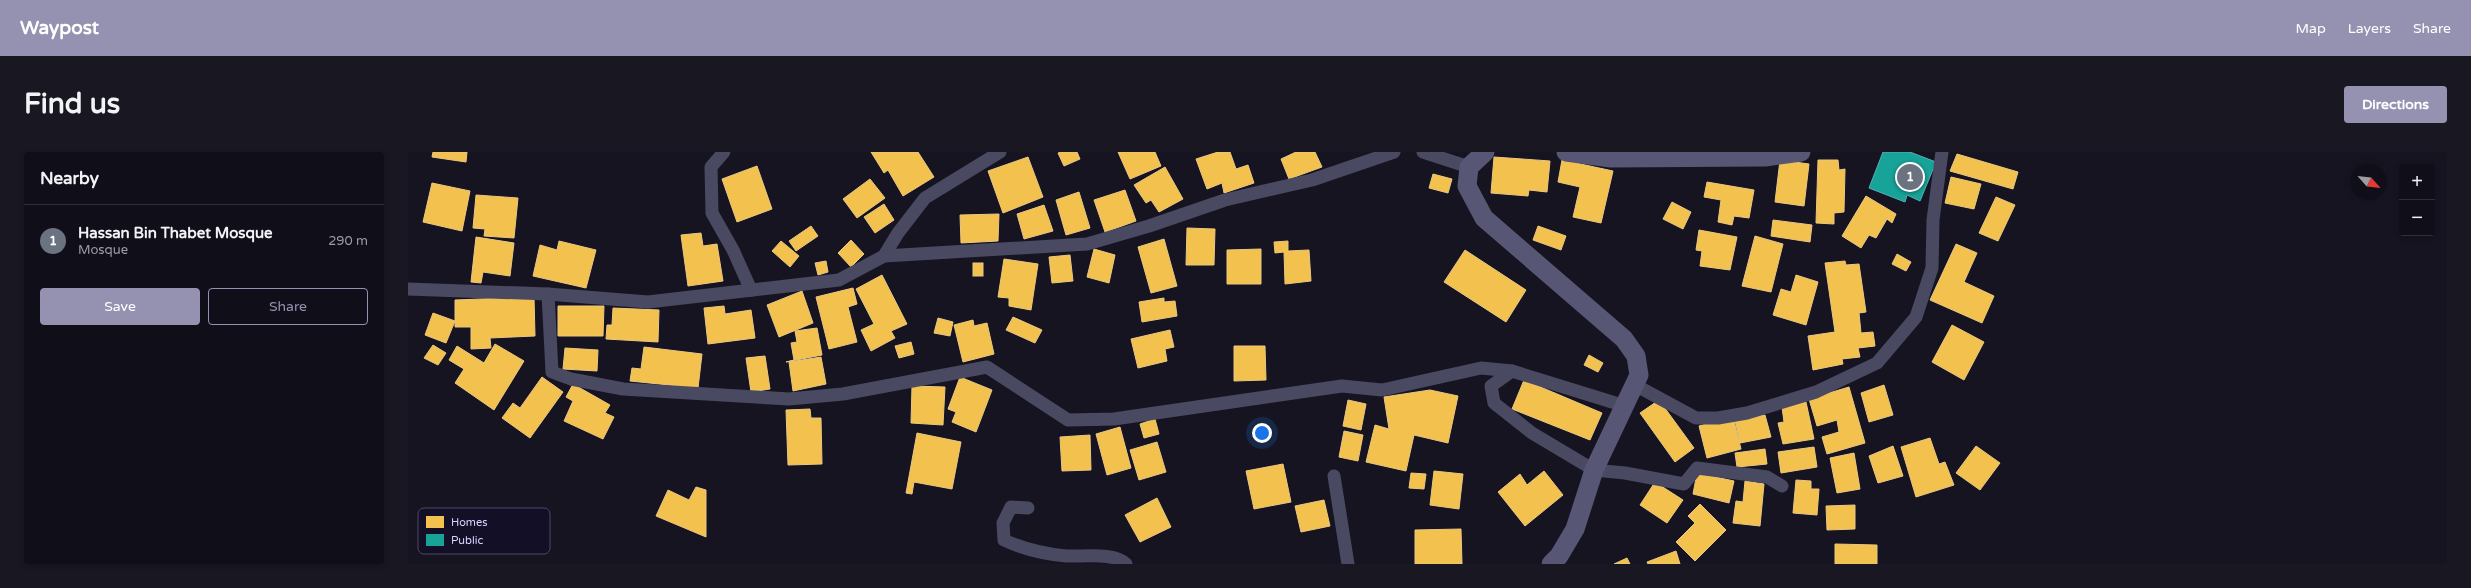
<!DOCTYPE html>
<html lang="en">
<head>
<meta charset="utf-8">
<style>
	body { margin:0; font-family:"Varela Round",sans-serif; background:#191822; color:#f1f3f6 }
	.controls { position:absolute; right:12px; top:12px; display:grid; overflow:hidden; border-radius:4px; box-shadow:0 2px 6px #0003 }
	.controls button { width:36px; height:36px; display:grid; place-items:center; padding:0; border:0; border-bottom:1px solid #302f38; background:#100f19; color:#f1f3f6; font:20px sans-serif }
	.compass { position:absolute; left:1943px; top:12px; width:36px; height:36px; border-radius:50%; background:#100f19; box-shadow:0 2px 6px #0003; rotate:117deg }
	.you { position:absolute; left:854px; top:281px; width:14px; height:14px; margin:-10px; border:3px solid #fff; border-radius:50%; background:#1a73e8; box-shadow:0 0 0 6px #1a73e833 }
	.badge { display:grid; place-items:center; width:26px; height:26px; border-radius:50%; background:#9591b1; color:#fff; font-size:13px; font-weight:700 }
	.pin { position:absolute; translate:-50% -50%; border:2px solid #fff; box-shadow:0 1px 4px #0006 }
	.list { margin:0; padding:0; list-style:none }
	h2 { display:flex; justify-content:space-between; align-items:center; height:52px; margin:0; padding:0 16px; font-size:17px }
	h2 small { font-size:13px; font-weight:400; color:#9c9ca2 }
	.list li { display:grid; grid-template-columns:26px 1fr auto; gap:12px; align-items:center; box-sizing:border-box; height:72px; padding:0 16px; border-top:1px solid #302f38 }
	.list b { display:block; font-size:15px; white-space:nowrap }
	.list p { margin:0; font-size:13px; white-space:nowrap; color:#9c9ca2 }
	.list em { font-size:13px; font-style:normal; color:#9c9ca2 }
	.actions { display:flex; gap:8px; padding:12px 16px }
	.actions a { flex:1; padding:9px 0; border:1px solid #9591b1; border-radius:4px; text-align:center; font-size:14px; color:#9591b1 }
	.actions .main { background:#9591b1; color:#fff }
	.map { position:relative; flex:none; width:2039px; height:412px; overflow:hidden; border-radius:4px }
	header { display:flex; align-items:center; gap:24px; box-sizing:border-box; height:56px; padding:0 20px; background:#9591b1; color:#fff }
	header strong { font-size:19px }
	nav { display:flex; gap:22px; margin-inline-start:auto; font-size:14px }
	.intro { display:flex; align-items:center; justify-content:space-between; box-sizing:border-box; height:96px; padding:0 24px }
	h1 { margin:0; font-size:28px }
	.button { padding:10px 18px; border-radius:4px; background:#9591b1; color:#fff; font-size:14px; font-weight:700 }
	main { display:flex; gap:24px; padding:0 24px }
	aside { flex:1; background:#100f19; border-radius:4px; box-shadow:0 2px 6px #0003 }
	.map>svg:first-child { display:block }
	.homes { fill:#f2c14e; stroke:#eac783 }
	.public { fill:#17a398; stroke:#51b2b7 }
	.lines { fill:none; stroke-linecap:round; stroke-linejoin:round }
	.street { stroke:#4a4962; stroke-width:13 }
	.secondary { stroke:#575674; stroke-width:19 }
	.key { fill:#130f26; stroke:#4e4a67; stroke-width:1 }
	.key-label { font-size:11px; fill:#d9d4ff }
</style>
</head>
<body>
<header>
<strong>Waypost</strong>
<nav><a>Map</a><a>Layers</a><a>Share</a></nav>
</header>
<div class="intro"><h1>Find us</h1><a class="button">Directions</a></div>
<main>
<aside>
<h2>Nearby<small></small></h2>
<ul class="list">
<li><span class="badge" style="background:#6b7280">1</span><div><b>Hassan Bin Thabet Mosque</b><p>Mosque</p></div><em>290 m</em></li>
</ul>
<div class="actions"><a class="main">Save</a><a>Share</a></div>
</aside>
<div class="map">
<svg width="2039" height="412" viewBox="0 0 2039 412">
	<rect width="100%" height="100%" fill="#161421"/>
	<!-- homes -->
	<g class="homes">
		<polygon points="25,0 59,0 58,10 24,5"/>
		<polygon points="463,0 510,0 526,25 495,44 480,18 476,21"/>
		<polygon points="653,0 669,0 672,7 656,14 650,1"/>
		<polygon points="710,0 747,0 753,14 722,27"/>
		<polygon points="810,0 822,0 828,17 840,13 846,31 816,41 814,31 799,37 788,7"/>
		<polygon points="888,0 907,0 914,15 881,27 873,7"/>
		<polygon points="1549,2 1610,20 1605,37 1542,19"/>
		<polygon points="620,5 635,45 595,61 580,19"/>
		<polygon points="1086,5 1142,9 1139,40 1121,38 1120,44 1083,41"/>
		<polygon points="1154,8 1205,19 1193,71 1165,65 1172,35 1150,30"/>
		<polygon points="1372,8 1401,12 1396,54 1367,50"/>
		<polygon points="1410,8 1430,8 1431,18 1437,17 1436,60 1426,61 1426,72 1408,71"/>
		<polygon points="349,14 364,57 329,70 314,27"/>
		<polygon points="757,15 775,47 751,60 743,48 738,51 726,33"/>
		<polygon points="1025,22 1044,27 1040,41 1021,36"/>
		<polygon points="1543,25 1573,32 1566,57 1537,51"/>
		<polygon points="462,27 477,46 449,66 435,47"/>
		<polygon points="1299,30 1346,38 1341,66 1326,64 1324,73 1310,70 1313,48 1296,45"/>
		<polygon points="24,31 62,39 54,79 15,70"/>
		<polygon points="717,38 728,69 697,80 686,48"/>
		<polygon points="671,40 682,76 658,83 648,48"/>
		<polygon points="68,43 110,46 106,86 76,84 77,77 65,76"/>
		<polygon points="1458,44 1488,62 1484,71 1479,67 1468,86 1461,83 1453,96 1434,84"/>
		<polygon points="1588,45 1607,53 1590,89 1571,81"/>
		<polygon points="1264,50 1283,60 1275,77 1255,67"/>
		<polygon points="476,52 486,68 467,81 456,65"/>
		<polygon points="636,53 645,79 616,87 609,62"/>
		<polygon points="591,62 590,89 553,91 552,63"/>
		<polygon points="1365,68 1404,73 1402,90 1363,84"/>
		<polygon points="403,74 410,84 388,99 381,89"/>
		<polygon points="1130,74 1158,84 1153,98 1125,88"/>
		<polygon points="779,76 807,77 806,113 778,113"/>
		<polygon points="1291,78 1329,85 1322,118 1292,114 1294,99 1288,98"/>
		<polygon points="293,81 295,94 309,92 315,129 280,134 273,83"/>
		<polygon points="1347,84 1375,92 1363,140 1334,134"/>
		<polygon points="68,85 106,91 102,124 75,120 73,131 63,130"/>
		<polygon points="756,87 769,134 743,141 730,95"/>
		<polygon points="443,88 456,102 443,115 430,101"/>
		<polygon points="151,89 188,98 178,136 125,124 132,93 149,98"/>
		<polygon points="373,89 391,104 382,115 364,99"/>
		<polygon points="880,89 880,99 901,98 903,129 877,132 876,100 867,101 866,90"/>
		<polygon points="1548,92 1569,101 1556,130 1586,144 1574,171 1522,148"/>
		<polygon points="686,97 707,103 701,131 679,125"/>
		<polygon points="853,97 853,132 819,132 819,98"/>
		<polygon points="1057,98 1118,138 1098,170 1036,130"/>
		<polygon points="1489,102 1503,110 1498,119 1484,112"/>
		<polygon points="662,103 665,129 644,131 641,105"/>
		<polygon points="596,107 630,112 623,158 601,154 601,146 590,145"/>
		<polygon points="418,109 420,120 410,123 407,111"/>
		<polygon points="1437,109 1438,113 1451,112 1458,160 1451,161 1453,181 1465,180 1467,194 1450,196 1452,205 1434,207 1435,212 1405,218 1400,184 1427,180 1417,111"/>
		<rect x="565" y="111" width="10" height="13"/>
		<polygon points="474,123 499,172 483,179 487,186 463,199 453,178 466,172 448,137"/>
		<polygon points="1388,123 1410,130 1398,173 1365,163 1373,137 1383,140"/>
		<polygon points="445,136 449,152 440,155 449,190 421,197 408,145"/>
		<polygon points="394,139 405,171 371,185 359,153"/>
		<polygon points="126,145 127,184 82,186 83,196 63,197 63,175 47,175 47,148"/>
		<polygon points="756,146 756,150 767,149 769,164 734,170 731,150"/>
		<polygon points="150,154 196,154 195,184 150,184"/>
		<polygon points="316,154 317,162 343,158 347,186 300,192 296,156"/>
		<polygon points="205,156 251,158 250,190 198,187 199,173 204,173"/>
		<polygon points="25,161 47,169 38,191 17,183"/>
		<polygon points="605,165 634,178 627,191 598,178"/>
		<polygon points="530,166 545,170 542,184 526,181"/>
		<polygon points="565,168 566,174 579,171 586,202 555,210 546,173"/>
		<polygon points="1544,173 1576,190 1556,228 1524,210"/>
		<polygon points="409,176 414,203 378,210 386,208 383,191 389,190 387,179"/>
		<polygon points="762,178 766,195 757,197 759,209 730,216 723,187"/>
		<polygon points="503,190 506,202 491,206 487,194"/>
		<polygon points="87,192 116,209 86,258 47,231 56,217 41,208 49,194 76,211"/>
		<polygon points="25,193 38,201 30,213 16,206"/>
		<polygon points="826,194 857,194 858,228 826,229"/>
		<polygon points="236,195 294,202 290,236 222,229 224,216 233,217"/>
		<polygon points="157,196 190,198 189,219 155,217"/>
		<polygon points="1181,203 1195,211 1190,220 1176,213"/>
		<polygon points="357,204 362,237 343,240 338,206"/>
		<polygon points="413,205 418,232 385,239 381,210"/>
		<polygon points="134,225 155,240 122,286 94,266 105,251 112,256"/>
		<polygon points="552,225 584,238 568,280 544,270 548,260 540,257"/>
		<polygon points="1116,228 1194,261 1182,288 1104,257"/>
		<polygon points="165,232 202,253 197,261 206,265 195,287 156,269 165,249 158,245"/>
		<polygon points="1476,233 1485,263 1461,270 1453,241"/>
		<polygon points="504,234 537,235 535,273 503,271"/>
		<polygon points="1441,235 1457,291 1419,302 1414,285 1431,280 1429,268 1409,274 1401,247"/>
		<polygon points="1022,238 1050,244 1040,291 1006,283 998,319 958,310 967,273 981,277 976,245"/>
		<polygon points="940,248 958,252 953,278 935,274"/>
		<polygon points="1251,248 1286,296 1267,310 1232,261"/>
		<polygon points="1398,250 1406,287 1375,292 1370,271 1376,270 1374,255"/>
		<polygon points="402,257 403,266 413,266 414,312 380,313 378,258"/>
		<polygon points="1357,263 1363,285 1332,291 1327,268"/>
		<polygon points="1325,265 1333,297 1299,306 1291,274"/>
		<polygon points="747,267 751,282 736,286 732,272"/>
		<polygon points="712,275 723,316 699,323 688,282"/>
		<polygon points="936,279 955,283 950,309 931,305"/>
		<polygon points="509,281 553,290 544,337 506,330 504,342 498,341"/>
		<polygon points="682,283 683,318 654,319 652,285"/>
		<polygon points="1522,286 1531,312 1537,310 1546,333 1508,345 1493,295"/>
		<polygon points="749,290 758,320 731,328 722,298"/>
		<polygon points="1485,294 1495,324 1470,331 1461,304"/>
		<polygon points="1568,294 1592,311 1572,338 1548,321"/>
		<polygon points="1406,295 1409,315 1373,321 1370,300"/>
		<polygon points="1357,297 1359,312 1329,315 1327,301"/>
		<polygon points="1446,301 1452,337 1429,341 1422,306"/>
		<polygon points="875,312 883,350 846,357 838,319"/>
		<polygon points="1026,319 1055,322 1051,357 1022,353"/>
		<polygon points="1136,319 1155,343 1117,374 1090,340 1112,322 1119,333"/>
		<polygon points="1003,321 1018,322 1016,337 1001,336"/>
		<polygon points="1289,321 1326,329 1321,351 1285,342"/>
		<polygon points="1388,328 1403,329 1403,337 1411,337 1409,363 1385,361"/>
		<polygon points="1337,329 1356,332 1352,374 1325,371 1328,349 1335,350"/>
		<polygon points="1247,330 1275,348 1259,371 1232,353"/>
		<polygon points="288,335 298,338 298,385 248,364 260,338 281,348"/>
		<polygon points="749,346 763,375 732,390 717,363"/>
		<polygon points="916,348 922,374 893,380 887,354"/>
		<polygon points="1292,352 1318,378 1287,409 1268,390 1287,371 1280,364"/>
		<polygon points="1447,353 1447,377 1419,378 1418,354"/>
		<polygon points="1053,377 1054,412 1007,412 1007,378"/>
		<polygon points="1427,392 1469,393 1469,412 1427,412"/>
		<polygon points="1268,399 1272,412 1240,412 1239,410"/>
		<polygon points="1219,406 1222,412 1206,412"/>
	</g>
	<!-- public -->
	<polygon class="public" points="1475,0 1502,0 1528,10 1512,49 1499,43 1497,50 1461,36"/>
	<g class="lines">
		<!-- street -->
		<g class="street">
			<polyline points="316,0 303,15 304,61 325,98 343,138"/>
			<polyline points="1015,0 1061,15"/>
			<polyline points="476,104 490,81 517,46 592,0"/>
			<polyline points="0,137 140,142 240,150 431,128 476,104 679,92 741,74 817,48 904,28 986,0"/>
			<polyline points="140,142 144,220 163,227 215,237 381,247 435,242 579,215 660,268 706,267 934,234 974,238 1073,216 1104,219 1217,254"/>
			<polyline points="1104,219 1083,234 1086,251 1124,281 1186,318 1217,321 1276,332 1289,316 1359,325 1374,334"/>
			<polyline points="1227,233 1288,266 1310,266 1339,261 1408,240 1469,211 1508,165 1524,116 1525,68 1534,0"/>
			<polyline points="926,324 940,412"/>
			<path d="M620,356L603,355L595,371L596,388C615,397 637,402 658,404C674,405 707,400 718,412"/>
		</g>
		<!-- secondary -->
		<g class="secondary">
			<polyline points="1077,0 1061,15 1059,34 1076,66 1216,187 1228,204 1231,223 1186,318 1167,377 1151,404 1143,412"/>
			<polyline points="1158,0 1203,6 1357,5 1393,0"/>
		</g>
	</g>
	<!-- legend -->
	<rect x="10" y="356" width="132" height="46" rx="6" class="key"/>
	<rect x="18" y="364" width="18" height="12" fill="#f2c14e"/>
	<rect x="18" y="382" width="18" height="12" fill="#17a398"/>
	<g class="key-label">
		<text x="43" y="374">Homes</text>
		<text x="43" y="392">Public</text>
	</g>
</svg>
<div class="controls">
<button>+</button>
<button>−</button>
</div>
<svg class="compass" viewBox="-18 -18 36 36"><path d="M0-13l5 13h-10z" fill="#e53935"/><path d="M0 13l5-13h-10z" fill="#9c9ca2"/></svg>
<div class="you"></div>
<div class="pin badge" style="left:1502px;top:25px;background:#6b7280">1</div>
</div>
</main>
</body>
</html>
